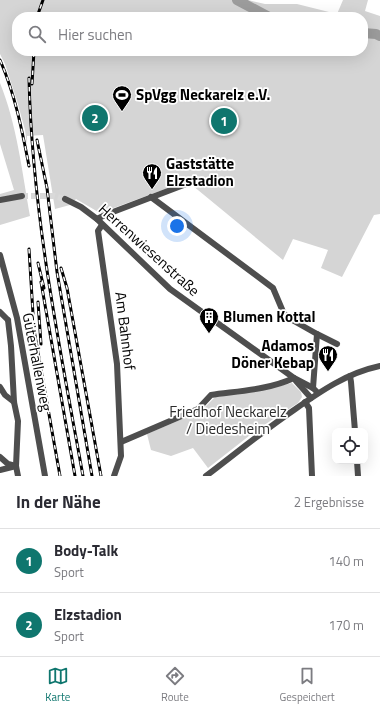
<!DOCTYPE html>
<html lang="de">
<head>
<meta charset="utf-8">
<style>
	body { margin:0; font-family:"Titillium Web",sans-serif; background:#f7f7f7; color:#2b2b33 }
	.controls { position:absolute; right:12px; bottom:12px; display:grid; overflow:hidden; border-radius:8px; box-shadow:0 4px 16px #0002 }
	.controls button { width:36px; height:36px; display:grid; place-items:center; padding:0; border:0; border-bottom:1px solid #e1e1e2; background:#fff; color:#2b2b33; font:20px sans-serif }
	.you { position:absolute; left:177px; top:226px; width:14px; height:14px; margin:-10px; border:3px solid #fff; border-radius:50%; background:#1a73e8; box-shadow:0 0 0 6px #1a73e833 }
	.badge { display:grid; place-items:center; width:26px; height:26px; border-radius:50%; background:#0f766e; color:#fff; font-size:13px; font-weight:700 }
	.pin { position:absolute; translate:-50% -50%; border:2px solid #fff; box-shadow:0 1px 4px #0006 }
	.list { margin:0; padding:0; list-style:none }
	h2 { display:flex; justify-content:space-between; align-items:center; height:52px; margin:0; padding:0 16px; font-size:17px }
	h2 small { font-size:13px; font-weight:400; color:#7c7c81 }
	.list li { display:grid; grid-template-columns:26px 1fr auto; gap:12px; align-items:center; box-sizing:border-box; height:64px; padding:0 16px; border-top:1px solid #e1e1e2 }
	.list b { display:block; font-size:15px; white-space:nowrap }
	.list p { margin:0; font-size:13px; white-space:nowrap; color:#7c7c81 }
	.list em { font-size:13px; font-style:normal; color:#7c7c81 }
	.icon { flex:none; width:22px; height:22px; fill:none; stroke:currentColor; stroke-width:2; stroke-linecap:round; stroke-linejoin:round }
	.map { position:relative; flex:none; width:380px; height:476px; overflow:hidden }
	.search { position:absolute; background:#fff; box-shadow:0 4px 16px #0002; left:12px; right:12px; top:12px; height:44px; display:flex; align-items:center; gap:10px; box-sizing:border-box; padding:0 14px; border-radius:16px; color:#7c7c81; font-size:15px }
	.sheet { height:180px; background:#fff }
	nav { display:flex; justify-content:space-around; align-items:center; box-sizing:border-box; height:56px; border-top:1px solid #e1e1e2; background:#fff; font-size:11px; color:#7c7c81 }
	nav a { display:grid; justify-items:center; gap:2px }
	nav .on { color:#0f766e }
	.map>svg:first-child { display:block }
	.green { fill:#d5d5d5; fill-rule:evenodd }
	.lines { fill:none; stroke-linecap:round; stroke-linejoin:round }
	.river { stroke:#9c9c9c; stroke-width:10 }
	.minor-tunnel { stroke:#d9d9d9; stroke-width:6; stroke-dasharray:6 3; stroke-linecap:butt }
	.minor { stroke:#4e4e4e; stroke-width:6 }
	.rail-casing { stroke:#000; stroke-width:3 }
	.rail { stroke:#fff; stroke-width:1.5; stroke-dasharray:4.5; stroke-linecap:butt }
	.labels { text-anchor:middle; stroke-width:3.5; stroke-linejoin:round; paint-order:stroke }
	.poi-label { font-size:15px; font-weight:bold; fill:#000; stroke:#fff; text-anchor:start }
	.street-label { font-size:15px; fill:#000; stroke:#fff }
	.park-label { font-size:15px; fill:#2c2c2c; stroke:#fff }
</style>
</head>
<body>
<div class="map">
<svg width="380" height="476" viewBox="0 0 380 476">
	<rect width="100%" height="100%" fill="#fff"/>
	<!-- green -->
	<g class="green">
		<path d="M0,0H248L265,4H297L337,14L343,0H368L365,11L380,16V214L374,215L342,277L321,268L328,250L293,239L283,260L187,181L100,213L76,199L70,205L55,209L43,135L27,136V145L25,130L17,101L5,64L0,54ZM17,17H363V51H17Z"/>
		<path d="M0,83C17,125 22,171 30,216L0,225V194L14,190L0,144Z"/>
		<polygon points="292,383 301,392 302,397 298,403 258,429 208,468 193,448 171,456 151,450 147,434 201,411 216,396 262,390"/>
	</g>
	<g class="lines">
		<!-- river -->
		<g class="river">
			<polyline points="237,0 269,17"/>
			<polyline points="363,33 376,34 380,36"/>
		</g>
		<!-- minor-tunnel -->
		<polyline class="minor-tunnel" points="22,196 54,196 65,199"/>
		<!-- minor -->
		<g class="minor">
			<polyline points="151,197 273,288 284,314 294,321 317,334 313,388"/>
			<polyline points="65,199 81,207 97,219 170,289 294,378 313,388 318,393"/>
			<polyline points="0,200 22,196"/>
			<polyline points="97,219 105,215 189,183"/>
			<polyline points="102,225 98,231 117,364 121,456 114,476"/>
			<polyline points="0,255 17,318 45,476"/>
			<polyline points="0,312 8,320"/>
			<polyline points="8,320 11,346 14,402 18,421 16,466 18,476"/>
			<polyline points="317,334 337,344"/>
			<polyline points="350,376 351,382 355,431"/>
			<polyline points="296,381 311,398"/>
			<polyline points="0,387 5,395 14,402"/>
			<polyline points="305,402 309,408 312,476"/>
			<path d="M121,442L198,409L211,395C238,391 268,390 294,378"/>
			<polyline points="0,457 8,464 16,466"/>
			<polyline points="357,461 358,476"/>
			<polyline points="0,470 16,466"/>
			<path d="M206,476C235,454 263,431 294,410C321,391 347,373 380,366"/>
		</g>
		<defs>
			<g id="rail">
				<polyline points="37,17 43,0"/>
				<path d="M0,60C15,94 22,130 29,166"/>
				<path d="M29,78C32,212 59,344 83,476"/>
				<polyline points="32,84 34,51"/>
				<polyline points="37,140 47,188 57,272 92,476"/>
				<polyline points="29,249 34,330 60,476"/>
				<polyline points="38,263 44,288"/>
				<polyline points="61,268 67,288 101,476"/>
				<polyline points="41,282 75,476"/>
				<polyline points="38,302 41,344"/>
			</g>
		</defs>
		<!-- rail casing -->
		<use href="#rail" class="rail-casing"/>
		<!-- rail -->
		<use href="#rail" class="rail"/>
	</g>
	<!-- icons -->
	<defs>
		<symbol id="stadium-pin" viewBox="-11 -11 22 30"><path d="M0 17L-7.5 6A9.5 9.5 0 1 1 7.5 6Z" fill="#000" stroke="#fff"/><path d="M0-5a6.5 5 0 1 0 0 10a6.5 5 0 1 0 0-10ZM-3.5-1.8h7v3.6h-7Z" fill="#fff"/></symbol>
		<symbol id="restaurant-pin" viewBox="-11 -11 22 30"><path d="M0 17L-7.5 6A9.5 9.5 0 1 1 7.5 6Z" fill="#000" stroke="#fff"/><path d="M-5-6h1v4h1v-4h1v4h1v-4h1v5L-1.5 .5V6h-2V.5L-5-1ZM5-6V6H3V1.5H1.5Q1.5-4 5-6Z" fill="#fff"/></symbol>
		<symbol id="building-pin" viewBox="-11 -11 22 30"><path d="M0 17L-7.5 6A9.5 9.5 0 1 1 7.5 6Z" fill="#000" stroke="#fff"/><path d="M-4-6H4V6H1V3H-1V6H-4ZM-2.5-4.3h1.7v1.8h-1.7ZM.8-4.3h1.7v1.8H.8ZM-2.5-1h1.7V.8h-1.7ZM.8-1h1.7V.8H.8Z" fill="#fff"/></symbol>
	</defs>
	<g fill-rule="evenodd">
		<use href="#stadium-pin" x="111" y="84" width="22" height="30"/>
		<use href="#restaurant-pin" x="141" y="162" width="22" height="30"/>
		<use href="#building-pin" x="198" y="306" width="22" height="30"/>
		<use href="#restaurant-pin" x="317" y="344" width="22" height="30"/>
	</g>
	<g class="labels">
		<!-- poi labels -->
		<g class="poi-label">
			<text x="136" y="100">SpVgg Neckarelz e.V.</text>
			<text x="166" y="169">Gaststätte<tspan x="166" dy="17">Elzstadion</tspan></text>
			<text x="223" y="322">Blumen Kottal</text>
			<text x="314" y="351" text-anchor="end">Adamos<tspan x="314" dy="17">Döner Kebap</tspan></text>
		</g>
		<!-- street labels -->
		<g class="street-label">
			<text transform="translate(149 250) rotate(42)" y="5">Herrenwiesenstraße</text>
			<text transform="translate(125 331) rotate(83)" y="5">Am Bahnhof</text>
			<text transform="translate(37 362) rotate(79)" y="5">Güterhallenweg</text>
		</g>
		<!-- park labels -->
		<g class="park-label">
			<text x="228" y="417">Friedhof Neckarelz<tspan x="228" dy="17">/ Diedesheim</tspan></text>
		</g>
	</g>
</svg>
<div class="controls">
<button><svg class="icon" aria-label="locate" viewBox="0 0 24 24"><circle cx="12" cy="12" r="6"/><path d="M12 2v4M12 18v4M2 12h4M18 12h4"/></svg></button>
</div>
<div class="you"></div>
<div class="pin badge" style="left:224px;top:121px">1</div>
<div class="pin badge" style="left:95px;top:118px">2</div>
<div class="search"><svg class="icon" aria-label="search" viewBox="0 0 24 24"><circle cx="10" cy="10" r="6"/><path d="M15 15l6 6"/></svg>Hier suchen</div>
</div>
<section class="sheet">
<h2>In der Nähe<small>2 Ergebnisse</small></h2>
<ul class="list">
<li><span class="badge">1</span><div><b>Body-Talk</b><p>Sport</p></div><em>140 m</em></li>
<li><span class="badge">2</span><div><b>Elzstadion</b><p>Sport</p></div><em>170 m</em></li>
</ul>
</section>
<nav>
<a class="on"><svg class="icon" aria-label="map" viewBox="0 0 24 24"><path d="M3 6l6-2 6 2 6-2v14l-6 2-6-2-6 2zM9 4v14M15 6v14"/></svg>Karte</a>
<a><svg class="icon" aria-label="directions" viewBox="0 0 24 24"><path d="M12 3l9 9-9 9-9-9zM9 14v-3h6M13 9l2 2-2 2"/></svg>Route</a>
<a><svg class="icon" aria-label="saved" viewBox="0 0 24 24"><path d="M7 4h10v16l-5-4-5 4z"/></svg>Gespeichert</a>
</nav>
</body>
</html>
